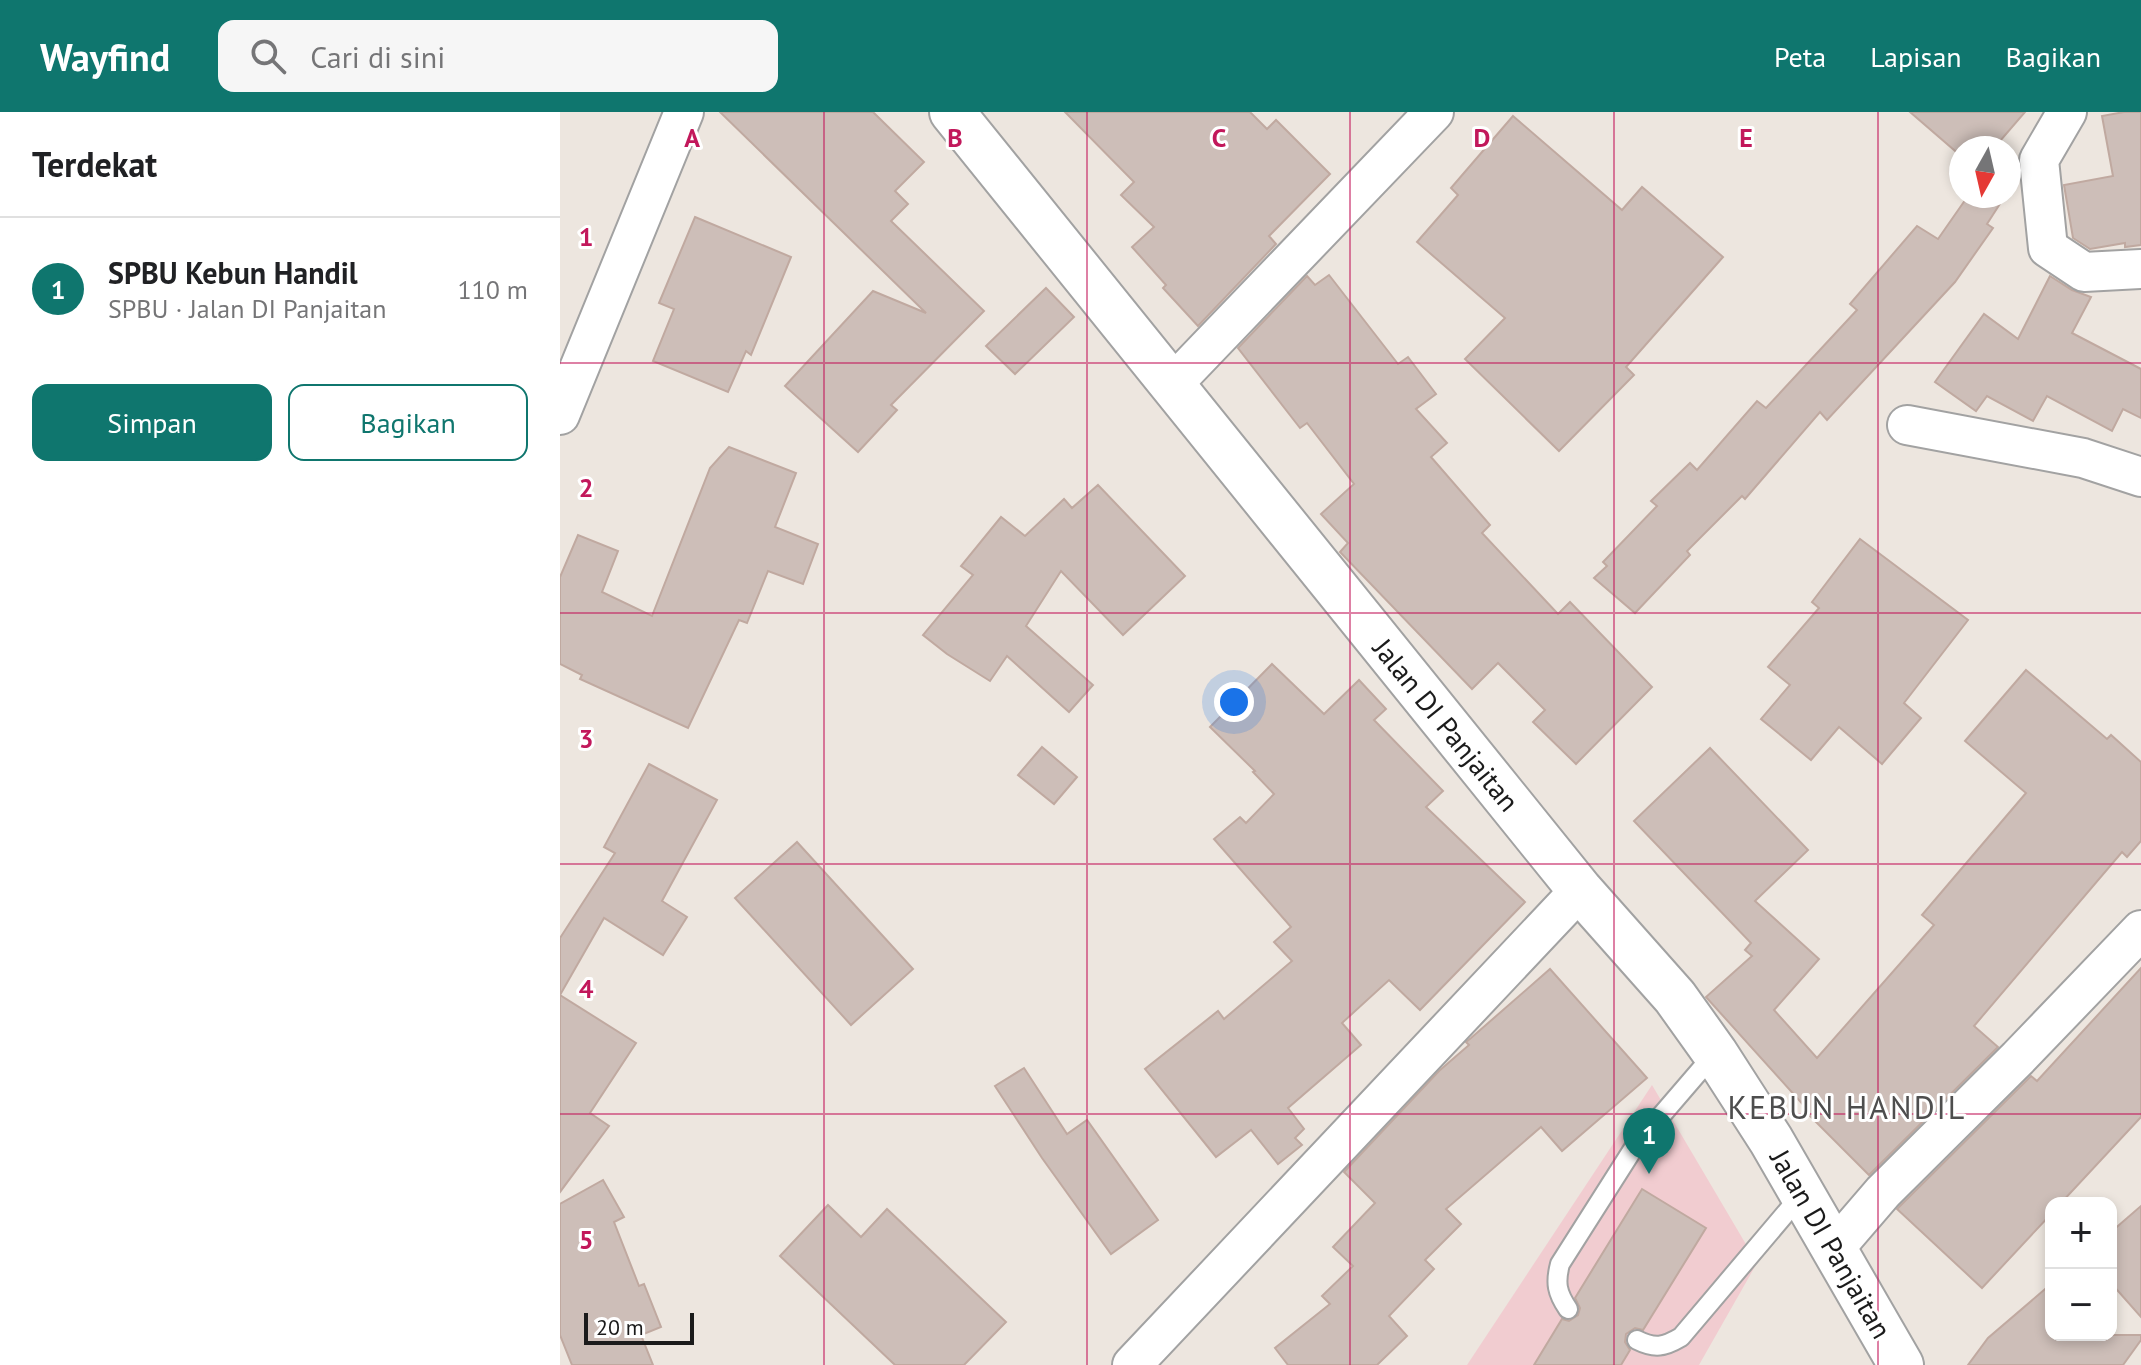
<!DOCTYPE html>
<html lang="id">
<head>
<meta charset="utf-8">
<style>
	body { margin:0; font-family:"PT Sans",sans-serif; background:#f6f6f6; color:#202124 }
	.controls { position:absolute; right:24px; bottom:24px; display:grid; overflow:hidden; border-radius:16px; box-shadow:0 4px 12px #0003 }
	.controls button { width:72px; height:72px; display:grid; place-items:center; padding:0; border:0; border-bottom:2px solid #e0e0e0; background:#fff; color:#202124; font:40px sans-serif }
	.compass { position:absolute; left:1389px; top:24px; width:72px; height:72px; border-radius:50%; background:#fff; box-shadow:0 4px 12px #0003; rotate:188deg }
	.scale { position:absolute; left:24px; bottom:20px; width:110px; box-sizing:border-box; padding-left:8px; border:4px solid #1b1b1b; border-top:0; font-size:22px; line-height:28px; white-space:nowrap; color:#1b1b1b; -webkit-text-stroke:6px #fff; paint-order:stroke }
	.you { position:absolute; left:674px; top:590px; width:28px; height:28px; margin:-20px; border:6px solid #fff; border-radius:50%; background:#1a73e8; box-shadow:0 0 0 12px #1a73e833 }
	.badge { display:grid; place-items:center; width:52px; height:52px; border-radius:50%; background:#0f766e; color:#fff; font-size:26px; font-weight:700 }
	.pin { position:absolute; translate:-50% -66px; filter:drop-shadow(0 2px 4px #0008) }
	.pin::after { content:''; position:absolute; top:42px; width:28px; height:24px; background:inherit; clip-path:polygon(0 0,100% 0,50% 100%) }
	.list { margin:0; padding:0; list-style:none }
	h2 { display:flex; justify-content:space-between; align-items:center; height:104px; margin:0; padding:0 32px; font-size:34px }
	h2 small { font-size:26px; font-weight:400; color:#757577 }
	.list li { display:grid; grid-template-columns:52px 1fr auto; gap:24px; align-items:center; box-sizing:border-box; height:144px; padding:0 32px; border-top:2px solid #e0e0e0 }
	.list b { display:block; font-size:30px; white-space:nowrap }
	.list p { margin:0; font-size:26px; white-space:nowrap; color:#757577 }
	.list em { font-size:26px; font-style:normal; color:#757577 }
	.actions { display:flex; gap:16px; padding:24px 32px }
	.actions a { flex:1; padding:18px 0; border:2px solid #0f766e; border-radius:16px; text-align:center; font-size:28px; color:#0f766e }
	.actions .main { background:#0f766e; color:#fff }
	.icon { flex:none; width:44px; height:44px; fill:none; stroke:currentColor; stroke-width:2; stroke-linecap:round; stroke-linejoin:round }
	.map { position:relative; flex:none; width:1581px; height:1253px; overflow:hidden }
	header { display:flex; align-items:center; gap:48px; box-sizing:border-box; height:112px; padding:0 40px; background:#0f766e; color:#fff }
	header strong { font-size:38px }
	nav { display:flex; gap:44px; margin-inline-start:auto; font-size:28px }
	.search { width:560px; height:72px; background:#f6f6f6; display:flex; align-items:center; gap:20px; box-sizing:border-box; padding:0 28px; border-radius:16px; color:#757577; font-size:30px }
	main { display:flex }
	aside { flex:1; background:#fff }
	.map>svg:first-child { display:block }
	.commercial { fill:#f1ccd0 }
	.building { fill:#cdbeb8; stroke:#c0a9a0; stroke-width:2 }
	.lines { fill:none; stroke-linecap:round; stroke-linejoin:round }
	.service-casing { stroke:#a2a2a2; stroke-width:22 }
	.minor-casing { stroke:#a2a2a2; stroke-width:42 }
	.tertiary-casing { stroke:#a2a2a2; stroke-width:48 }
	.service { stroke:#fff; stroke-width:18 }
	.minor { stroke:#fff; stroke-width:38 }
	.tertiary { stroke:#fff; stroke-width:44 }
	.grid { fill:none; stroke:#c2185b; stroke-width:2; stroke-opacity:0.55 }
	.labels { text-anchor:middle; stroke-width:6; stroke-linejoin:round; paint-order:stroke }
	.street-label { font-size:28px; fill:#1b1b1b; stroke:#fff }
	.quarter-label { font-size:32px; letter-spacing:2px; fill:#4e4e4e; stroke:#fff }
	.grid-label { font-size:26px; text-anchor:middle; font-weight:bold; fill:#c2185b; stroke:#fff; stroke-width:6; stroke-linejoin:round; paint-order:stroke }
</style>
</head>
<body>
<header>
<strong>Wayfind</strong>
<div class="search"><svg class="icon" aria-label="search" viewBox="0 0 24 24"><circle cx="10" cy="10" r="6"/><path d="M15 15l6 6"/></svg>Cari di sini</div>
<nav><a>Peta</a><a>Lapisan</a><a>Bagikan</a></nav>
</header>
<main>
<aside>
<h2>Terdekat<small></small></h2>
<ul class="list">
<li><span class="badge">1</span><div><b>SPBU Kebun Handil</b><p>SPBU · Jalan DI Panjaitan</p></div><em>110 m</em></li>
</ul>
<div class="actions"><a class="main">Simpan</a><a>Bagikan</a></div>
</aside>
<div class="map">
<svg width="1581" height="1253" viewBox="0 0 1581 1253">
	<rect width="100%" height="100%" fill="#ede6df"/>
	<!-- commercial -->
	<polygon class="commercial" points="1092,973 1197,1151 1139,1253 907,1253"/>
	<!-- building -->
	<g class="building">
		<polygon points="160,0 313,0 364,50 335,79 348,92 331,109 424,199 331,293 337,298 298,340 225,274 313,179 366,201"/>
		<polygon points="505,0 690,0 707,17 716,8 770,62 709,124 716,132 638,214 603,176 606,173 572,135 594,115 561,83 574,70"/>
		<polygon points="1350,0 1465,0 1434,36 1401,36 1401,44"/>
		<polygon points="1564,0 1581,0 1581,133 1565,135 1565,131 1530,137 1513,126 1504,73 1553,64 1542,4"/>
		<polygon points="953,4 1062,98 1082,75 1163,145 1066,255 1074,263 999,339 905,247 945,206 857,130 898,83 891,76"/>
		<polygon points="1408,84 1445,84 1427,112 1433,116 1395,170 1267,308 1260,300 1185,387 1182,384 1127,439 1130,443 1075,501 1034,466 1047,454 1043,450 1097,394 1091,389 1130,351 1137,358 1197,289 1206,296 1297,198 1290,192 1357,114 1378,127"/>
		<polygon points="135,105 231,145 191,243 186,239 168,280 93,249 114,197 99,191"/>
		<polygon points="769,163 838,252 848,245 876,282 856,297 887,331 871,345 930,413 922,421 998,502 1010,490 1092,575 1016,652 973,610 985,598 938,551 912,577 780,440 788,431 761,402 794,372 747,311 740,316 678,236 747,164 755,173"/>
		<polygon points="1490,164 1512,178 1531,185 1512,221 1581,257 1581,306 1563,297 1552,319 1487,284 1473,309 1427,284 1416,299 1375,270 1424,202 1458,227"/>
		<polygon points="486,176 514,205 455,262 426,234"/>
		<polygon points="169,335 236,361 215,415 258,432 243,472 208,459 187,511 179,508 128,616 20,567 22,563 0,552 0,465 18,423 58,439 42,480 92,504 150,356"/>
		<polygon points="538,373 625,464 563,523 501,459 466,514 533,573 509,600 447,544 430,569 387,542 363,523 413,463 401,454 441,405 465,424 504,387 512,396"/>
		<polygon points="1300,427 1408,508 1344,591 1361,606 1322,652 1279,615 1251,648 1201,607 1230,573 1208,555 1259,496 1252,490"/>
		<polygon points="712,552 764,602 799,568 826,597 814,608 883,679 866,695 965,790 860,898 829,868 782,911 801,933 728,996 744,1017 735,1026 742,1033 718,1052 691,1018 656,1045 585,957 658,899 664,907 732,849 714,830 731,815 654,727 680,705 686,711 714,682 693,660 695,659 650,615"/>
		<polygon points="1466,558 1547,627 1551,623 1581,650 1581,729 1567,745 1562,740 1414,914 1438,935 1309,1063 1245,999 1247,997 1146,885 1192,844 1185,838 1191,831 1074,709 1150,636 1248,738 1195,789 1259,847 1214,898 1257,946 1374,813 1362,803 1466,681 1405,629"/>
		<polygon points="482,635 517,665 494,692 458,663"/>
		<polygon points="89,652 157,688 102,789 127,805 103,843 44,806 0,883 76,931 30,1001 49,1014 0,1080 0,826 55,741 44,735"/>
		<polygon points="237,730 353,857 291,913 175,786"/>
		<polygon points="1581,856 1581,1005 1501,1091 1491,1091 1491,1102 1422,1176 1337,1097 1471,964 1477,969"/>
		<polygon points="990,857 1087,966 1002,1039 981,1015 886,1097 901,1112 865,1148 874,1157 829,1204 847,1224 817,1253 728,1253 715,1236 770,1192 762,1184 793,1154 773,1135 815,1091 784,1060 879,959 909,933 906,930 911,926"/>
		<polygon points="464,956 507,1022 527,1008 598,1108 551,1142 482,1046 435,974"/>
		<polygon points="43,1068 64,1105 54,1110 79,1174 84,1172 101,1215 81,1223 93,1253 12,1253 0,1223 0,1092"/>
		<polygon points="1082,1077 1146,1116 1083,1218 1075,1216 1066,1222 1065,1230 1070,1238 1061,1253 974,1253 1002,1207 1009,1209 1018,1203 1020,1196 1015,1186"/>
		<polygon points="268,1093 301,1125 327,1097 446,1210 404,1253 335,1253 220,1144"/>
		<polygon points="1581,1094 1581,1205 1551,1171 1551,1120"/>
		<polygon points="1491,1172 1491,1223 1581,1223 1581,1228 1563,1253 1408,1253 1428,1226"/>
	</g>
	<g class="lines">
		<defs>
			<g id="service">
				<path d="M1008,1197C997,1181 995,1171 1000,1152L1075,1034L1155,941"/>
				<path d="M1077,1228C1095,1237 1104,1235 1121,1225L1242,1082"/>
			</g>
			<g id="minor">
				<polyline points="1507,0 1479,48 1488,136 1524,160 1581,157"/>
				<polyline points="611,274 874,0"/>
				<polyline points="0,303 124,0"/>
				<polyline points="1347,313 1523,346 1581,365"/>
				<polyline points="1274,1137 1323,1080 1458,946 1581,818"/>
				<polyline points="572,1253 1020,778"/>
			</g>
			<polyline id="tertiary" points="392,0 1020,778 1115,885 1155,941 1211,1028 1341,1253"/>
		</defs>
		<!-- service casing -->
		<use href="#service" class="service-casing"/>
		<!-- minor casing -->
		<use href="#minor" class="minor-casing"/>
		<!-- tertiary casing -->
		<use href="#tertiary" class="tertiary-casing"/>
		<!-- service -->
		<use href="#service" class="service"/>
		<!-- minor -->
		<use href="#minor" class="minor"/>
		<!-- tertiary -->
		<use href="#tertiary" class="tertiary"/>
	</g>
	<!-- grid -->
	<path class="grid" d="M264,0V1253M527,0V1253M790,0V1253M1054,0V1253M1318,0V1253M0,251H1581M0,501H1581M0,752H1581M0,1002H1581"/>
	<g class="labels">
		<!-- street labels -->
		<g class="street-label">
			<text transform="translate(886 613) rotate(51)" y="10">Jalan DI Panjaitan</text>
			<text transform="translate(1271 1132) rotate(60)" y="10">Jalan DI Panjaitan</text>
		</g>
		<!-- quarter labels -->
		<g class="quarter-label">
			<text x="1287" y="1007">KEBUN HANDIL</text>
		</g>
	</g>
	<g class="grid-label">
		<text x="132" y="35">A</text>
		<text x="395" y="35">B</text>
		<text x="659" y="35">C</text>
		<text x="922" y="35">D</text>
		<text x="1186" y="35">E</text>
		<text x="26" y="134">1</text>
		<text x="26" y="385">2</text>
		<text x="26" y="636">3</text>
		<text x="26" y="886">4</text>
		<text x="26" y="1137">5</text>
	</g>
</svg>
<div class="controls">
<button>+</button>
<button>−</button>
</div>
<svg class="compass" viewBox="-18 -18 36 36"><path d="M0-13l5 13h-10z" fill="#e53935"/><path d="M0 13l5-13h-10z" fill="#757577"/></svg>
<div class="scale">20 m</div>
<div class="you"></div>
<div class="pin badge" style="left:1089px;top:1062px">1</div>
</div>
</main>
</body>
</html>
